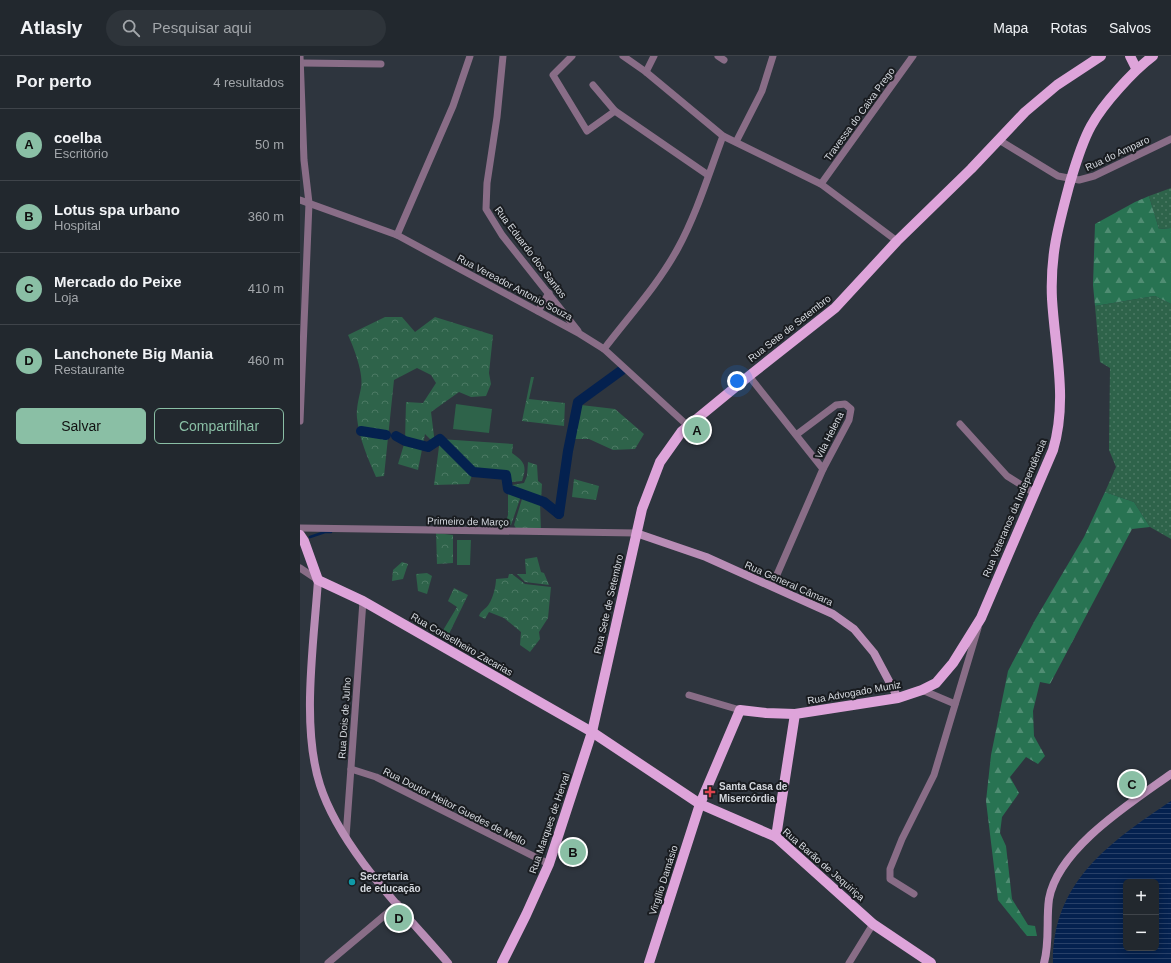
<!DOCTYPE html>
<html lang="pt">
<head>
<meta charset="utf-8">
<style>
	body { margin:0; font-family:Helvetica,sans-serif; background:#2e343a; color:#f1f3f6 }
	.controls { position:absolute; right:12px; bottom:12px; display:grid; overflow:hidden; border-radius:6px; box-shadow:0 2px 10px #0003 }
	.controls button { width:36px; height:36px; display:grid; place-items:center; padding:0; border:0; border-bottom:1px solid #3f444a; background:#22282e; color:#f1f3f6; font:20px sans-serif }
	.you { position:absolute; left:437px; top:325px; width:14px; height:14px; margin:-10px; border:3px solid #fff; border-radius:50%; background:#1a73e8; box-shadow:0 0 0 6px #1a73e833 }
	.badge { display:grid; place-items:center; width:26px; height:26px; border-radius:50%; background:#8abfa5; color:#111; font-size:13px; font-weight:700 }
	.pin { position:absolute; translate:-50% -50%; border:2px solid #fff; box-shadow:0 1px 4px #0006 }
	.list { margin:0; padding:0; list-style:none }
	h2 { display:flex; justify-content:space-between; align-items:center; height:52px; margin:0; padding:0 16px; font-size:17px }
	h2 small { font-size:13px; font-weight:400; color:#a2a6aa }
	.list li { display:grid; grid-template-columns:26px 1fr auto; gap:12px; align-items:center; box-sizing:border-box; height:72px; padding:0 16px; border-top:1px solid #3f444a }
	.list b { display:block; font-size:15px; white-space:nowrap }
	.list p { margin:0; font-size:13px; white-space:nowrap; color:#a2a6aa }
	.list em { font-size:13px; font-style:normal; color:#a2a6aa }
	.actions { display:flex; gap:8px; padding:12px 16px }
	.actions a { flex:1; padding:9px 0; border:1px solid #8abfa5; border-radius:6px; text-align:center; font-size:14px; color:#8abfa5 }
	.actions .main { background:#8abfa5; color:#111 }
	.icon { flex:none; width:22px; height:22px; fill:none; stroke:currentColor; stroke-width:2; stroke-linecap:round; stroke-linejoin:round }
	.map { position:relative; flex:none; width:871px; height:907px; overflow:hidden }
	header { display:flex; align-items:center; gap:24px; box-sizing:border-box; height:56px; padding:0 20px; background:#22282e; border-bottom:1px solid #3f444a }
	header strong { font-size:19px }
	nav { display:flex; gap:22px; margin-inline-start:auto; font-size:14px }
	.search { width:280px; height:36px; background:#2e343a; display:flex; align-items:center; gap:10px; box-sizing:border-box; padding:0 14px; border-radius:22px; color:#a2a6aa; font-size:15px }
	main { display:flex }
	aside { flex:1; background:#22282e }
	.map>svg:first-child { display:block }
	.grass { fill:url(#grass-dots) }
	.forest { fill:url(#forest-firs) }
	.park { fill:url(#park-crowns) }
	.garden { fill:#2e634a }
	.water { fill:url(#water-rules); fill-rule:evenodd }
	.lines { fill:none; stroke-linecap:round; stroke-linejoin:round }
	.stream { stroke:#04214f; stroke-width:2.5 }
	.canal { stroke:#04214f; stroke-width:10 }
	.street { stroke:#896d87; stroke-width:7 }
	.secondary { stroke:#b98db6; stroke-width:8 }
	.primary { stroke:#dea4da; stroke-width:10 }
	.health-dot { fill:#e0444e; stroke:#191c20; stroke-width:1.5 }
	.culture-dot { fill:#0f9aa8; stroke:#191c20; stroke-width:1.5 }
	.labels { text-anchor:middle; stroke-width:4; stroke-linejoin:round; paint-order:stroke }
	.street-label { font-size:10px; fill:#d4d8de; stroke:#191c20 }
	.poi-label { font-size:10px; font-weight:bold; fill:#d4d8de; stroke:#191c20; text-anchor:start }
</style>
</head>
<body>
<header>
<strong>Atlasly</strong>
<div class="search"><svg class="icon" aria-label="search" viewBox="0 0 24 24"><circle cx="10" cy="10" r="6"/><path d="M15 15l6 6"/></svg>Pesquisar aqui</div>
<nav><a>Mapa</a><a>Rotas</a><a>Salvos</a></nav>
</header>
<main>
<aside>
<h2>Por perto<small>4 resultados</small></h2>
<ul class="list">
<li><span class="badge">A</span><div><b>coelba</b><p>Escritório</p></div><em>50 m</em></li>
<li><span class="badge">B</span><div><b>Lotus spa urbano</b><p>Hospital</p></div><em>360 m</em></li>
<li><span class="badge">C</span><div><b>Mercado do Peixe</b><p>Loja</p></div><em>410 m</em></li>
<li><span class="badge">D</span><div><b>Lanchonete Big Mania</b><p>Restaurante</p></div><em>460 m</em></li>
</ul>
<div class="actions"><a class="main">Salvar</a><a>Compartilhar</a></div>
</aside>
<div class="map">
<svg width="871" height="907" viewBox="0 0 871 907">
	<defs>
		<pattern id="grass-dots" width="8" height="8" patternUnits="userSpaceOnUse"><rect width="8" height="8" fill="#2e634a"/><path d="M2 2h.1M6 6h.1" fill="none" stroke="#4b7964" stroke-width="1.8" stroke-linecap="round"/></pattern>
		<pattern id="forest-firs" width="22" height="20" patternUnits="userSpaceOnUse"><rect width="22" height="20" fill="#287352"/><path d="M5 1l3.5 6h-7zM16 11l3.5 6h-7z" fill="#508d73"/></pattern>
		<pattern id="park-crowns" width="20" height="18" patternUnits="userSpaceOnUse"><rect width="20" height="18" fill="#2e634a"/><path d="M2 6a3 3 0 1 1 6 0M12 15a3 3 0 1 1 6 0" fill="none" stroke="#4b7964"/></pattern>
		<pattern id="water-rules" width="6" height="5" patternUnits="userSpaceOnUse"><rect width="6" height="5" fill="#04214f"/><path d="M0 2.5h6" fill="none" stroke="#284068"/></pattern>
	</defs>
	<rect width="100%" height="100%" fill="#2e353e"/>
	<!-- grass -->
	<g class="grass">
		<polygon points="871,132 871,172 859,173 849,140"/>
		<polygon points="855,240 871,248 871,483 850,471 834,446 805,436 816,411 809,394 810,312 800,306 795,250"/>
	</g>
	<!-- forest -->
	<g class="forest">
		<polygon points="849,140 859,173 871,172 871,248 855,240 795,250 793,229 795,168 835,146"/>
		<polygon points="805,436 834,446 850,471 832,473 750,628 740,626 733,655 734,680 745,700 738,708 726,701 710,721 719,737 702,761 700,777 706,790 712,843 728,869 735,870 737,880 727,880 698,844 686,745 691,699 708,615 735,564 784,481"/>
	</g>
	<!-- park -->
	<g class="park">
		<path d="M85,261H102L115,276L135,261L193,279L189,317L191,328L186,340L171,341L159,336L131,356L135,388L125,378L118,414L98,408L105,385L106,346L123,347L136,327L131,319L117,312L94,324L84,420L76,421C68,403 59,382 57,362C56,352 59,342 61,332C64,318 54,292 48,279Z"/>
		<polygon points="231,321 234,321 229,343 265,347 264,370 222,365"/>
		<polygon points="281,349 315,353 344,378 335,393 313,394 289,383 271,383 280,362"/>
		<path d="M140,383L213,388L212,397C225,406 227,410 222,425L204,427L206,419L196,416H173L169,428L134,429Z"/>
		<polygon points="228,406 237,409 238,425 242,428 241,445 225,440 215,433 208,432 206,430 224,427 227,420"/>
		<polygon points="274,423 299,430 296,444 272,441"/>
		<polygon points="208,433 217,435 221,440 211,469 205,469 208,459"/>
		<polygon points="222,443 240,447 241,475 217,474 214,469"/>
		<polygon points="136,477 153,479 153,507 137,508"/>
		<polygon points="237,501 241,516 244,517 249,529 225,526 217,518 226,518 225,503"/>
		<polygon points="102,506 108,508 103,523 92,525 93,514"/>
		<polygon points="127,517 132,520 127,538 118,535 116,518"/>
		<path d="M209,518H212L225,528L251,531L248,562L239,576L240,583L230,596L220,589L221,576L204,562L189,556L185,563L179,560C181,554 186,553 189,548C193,542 196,530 196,523L208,522Z"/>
		<polygon points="154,532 168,539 146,584 139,581 157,551 148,545"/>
	</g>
	<!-- garden -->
	<g class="garden">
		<polygon points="156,348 192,353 189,377 153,373"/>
		<polygon points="157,484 171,484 170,509 157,509"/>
	</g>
	<!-- water -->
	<path class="water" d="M871,745V907H753C752,826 810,786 871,745ZM826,826H856V892H826Z"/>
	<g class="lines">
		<!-- stream -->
		<polyline class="stream" points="10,481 25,476 31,476"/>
		<!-- canal -->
		<g class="canal">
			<polyline points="61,375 86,379"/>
			<polyline points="96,380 105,385 128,391 140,383 173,416 206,419 208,433 244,446 259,458"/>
			<polyline points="259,458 268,395 278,346 322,314"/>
		</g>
		<!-- street -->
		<g class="street">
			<polyline points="203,0 197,61 187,127 186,153 202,179 278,275"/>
			<polyline points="272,0 253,19 287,75 315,55"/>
			<polyline points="323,0 346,16 423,80 521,128 597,185"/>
			<polyline points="418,0 424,4"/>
			<polyline points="1,7 81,8"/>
			<polyline points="346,16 354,0"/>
			<polyline points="293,29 315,55 408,119"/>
			<polyline points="699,84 758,120 779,124 794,120 871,83"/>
			<polyline points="436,86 462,35 473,0"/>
			<polyline points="521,128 613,0"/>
			<polyline points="0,144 97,179 280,278 304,293 388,370"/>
			<polyline points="97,179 153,50 170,0"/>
			<polyline points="238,255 249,237"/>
			<path d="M304,293C329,260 358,229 378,192C397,157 409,117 423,80"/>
			<polyline points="449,320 523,413 549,364 551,353 545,348 536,349 496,379"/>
			<polyline points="0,365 9,147 4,104 0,0"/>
			<polyline points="660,368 707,420 734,437"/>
			<polyline points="0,472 336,477"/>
			<polyline points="0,512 18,524"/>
			<polyline points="472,530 523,413"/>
			<polyline points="622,634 655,648"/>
			<polyline points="389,639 440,654"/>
			<polyline points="51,713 76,721 249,808"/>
			<polyline points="46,781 63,545"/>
			<polyline points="614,838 590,823 590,813 602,783 634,719 678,572"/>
			<polyline points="28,907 98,848"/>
			<polyline points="549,907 573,868"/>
		</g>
		<!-- secondary -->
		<g class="secondary">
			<polyline points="336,477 406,501 533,558 554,573 574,597 598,642"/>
			<path d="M18,524C14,586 1,670 20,729C40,792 105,857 148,907"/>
			<path d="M744,907C750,886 746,864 749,843C758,792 832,746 871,718"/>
		</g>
		<!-- primary -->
		<g class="primary">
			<polyline points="830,0 836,12"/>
			<polyline points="0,479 4,485 18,524 63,545 292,676 400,748 476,781 573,868 631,907"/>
			<path d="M476,781L495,658L598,642L622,634L636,627L653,607L681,562L753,394C768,344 755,294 752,243C750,200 758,171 769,130C775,110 781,88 791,70C803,48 833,15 853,0"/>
			<polyline points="202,907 226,859 249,808 292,676 342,453 360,406 382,375 449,320 535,252 597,185 671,113 725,56 757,29 801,0"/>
			<polyline points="349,907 400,748 440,654 466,657 495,658"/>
		</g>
	</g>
	<!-- markers -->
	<path class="health-dot" d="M408 730h4v4h4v4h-4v4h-4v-4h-4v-4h4z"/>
	<circle class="culture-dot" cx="52" cy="826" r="4"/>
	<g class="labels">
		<!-- street labels -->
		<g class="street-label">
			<text transform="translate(559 58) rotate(-54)" y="4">Travessa do Caixa Prego</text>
			<text transform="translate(817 97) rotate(-25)" y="4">Rua do Amparo</text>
			<text transform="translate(231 196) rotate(53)" y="4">Rua Eduardo dos Santos</text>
			<text transform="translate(215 231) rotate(28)" y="4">Rua Vereador Antonio Souza</text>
			<text transform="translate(489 272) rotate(-38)" y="4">Rua Sete de Setembro</text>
			<text transform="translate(529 379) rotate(-63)" y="4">Vila Helena</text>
			<text transform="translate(714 452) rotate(-67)" y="4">Rua Veteranos da Independência</text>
			<text transform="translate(168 465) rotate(1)" y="4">Primeiro de Março</text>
			<text transform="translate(489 527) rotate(24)" y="4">Rua General Câmara</text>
			<text transform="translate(308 548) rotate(-77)" y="4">Rua Sete de Setembro</text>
			<text transform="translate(162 588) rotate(30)" y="4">Rua Conselheiro Zacarias</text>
			<text transform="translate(554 636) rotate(-10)" y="4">Rua Advogado Muniz</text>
			<text transform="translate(44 662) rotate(-86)" y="4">Rua Dois de Julho</text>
			<text transform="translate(155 750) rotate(27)" y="4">Rua Doutor Heitor Guedes de Mello</text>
			<text transform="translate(249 767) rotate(-71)" y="4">Rua Marques de Herval</text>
			<text transform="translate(524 808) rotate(41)" y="4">Rua Barão de Jequiriça</text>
			<text transform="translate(363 824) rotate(-72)" y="4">Virgílio Damásio</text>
		</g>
		<!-- poi labels -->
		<g class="poi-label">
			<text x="419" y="734">Santa Casa de<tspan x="419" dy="12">Misercórdia</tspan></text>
			<text x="60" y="824">Secretaria<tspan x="60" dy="12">de educação</tspan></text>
		</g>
	</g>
</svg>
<div class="controls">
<button>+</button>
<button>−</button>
</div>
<div class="you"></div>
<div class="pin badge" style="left:397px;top:374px">A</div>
<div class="pin badge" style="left:273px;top:796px">B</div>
<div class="pin badge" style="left:832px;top:728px">C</div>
<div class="pin badge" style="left:99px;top:862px">D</div>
</div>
</main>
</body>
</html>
